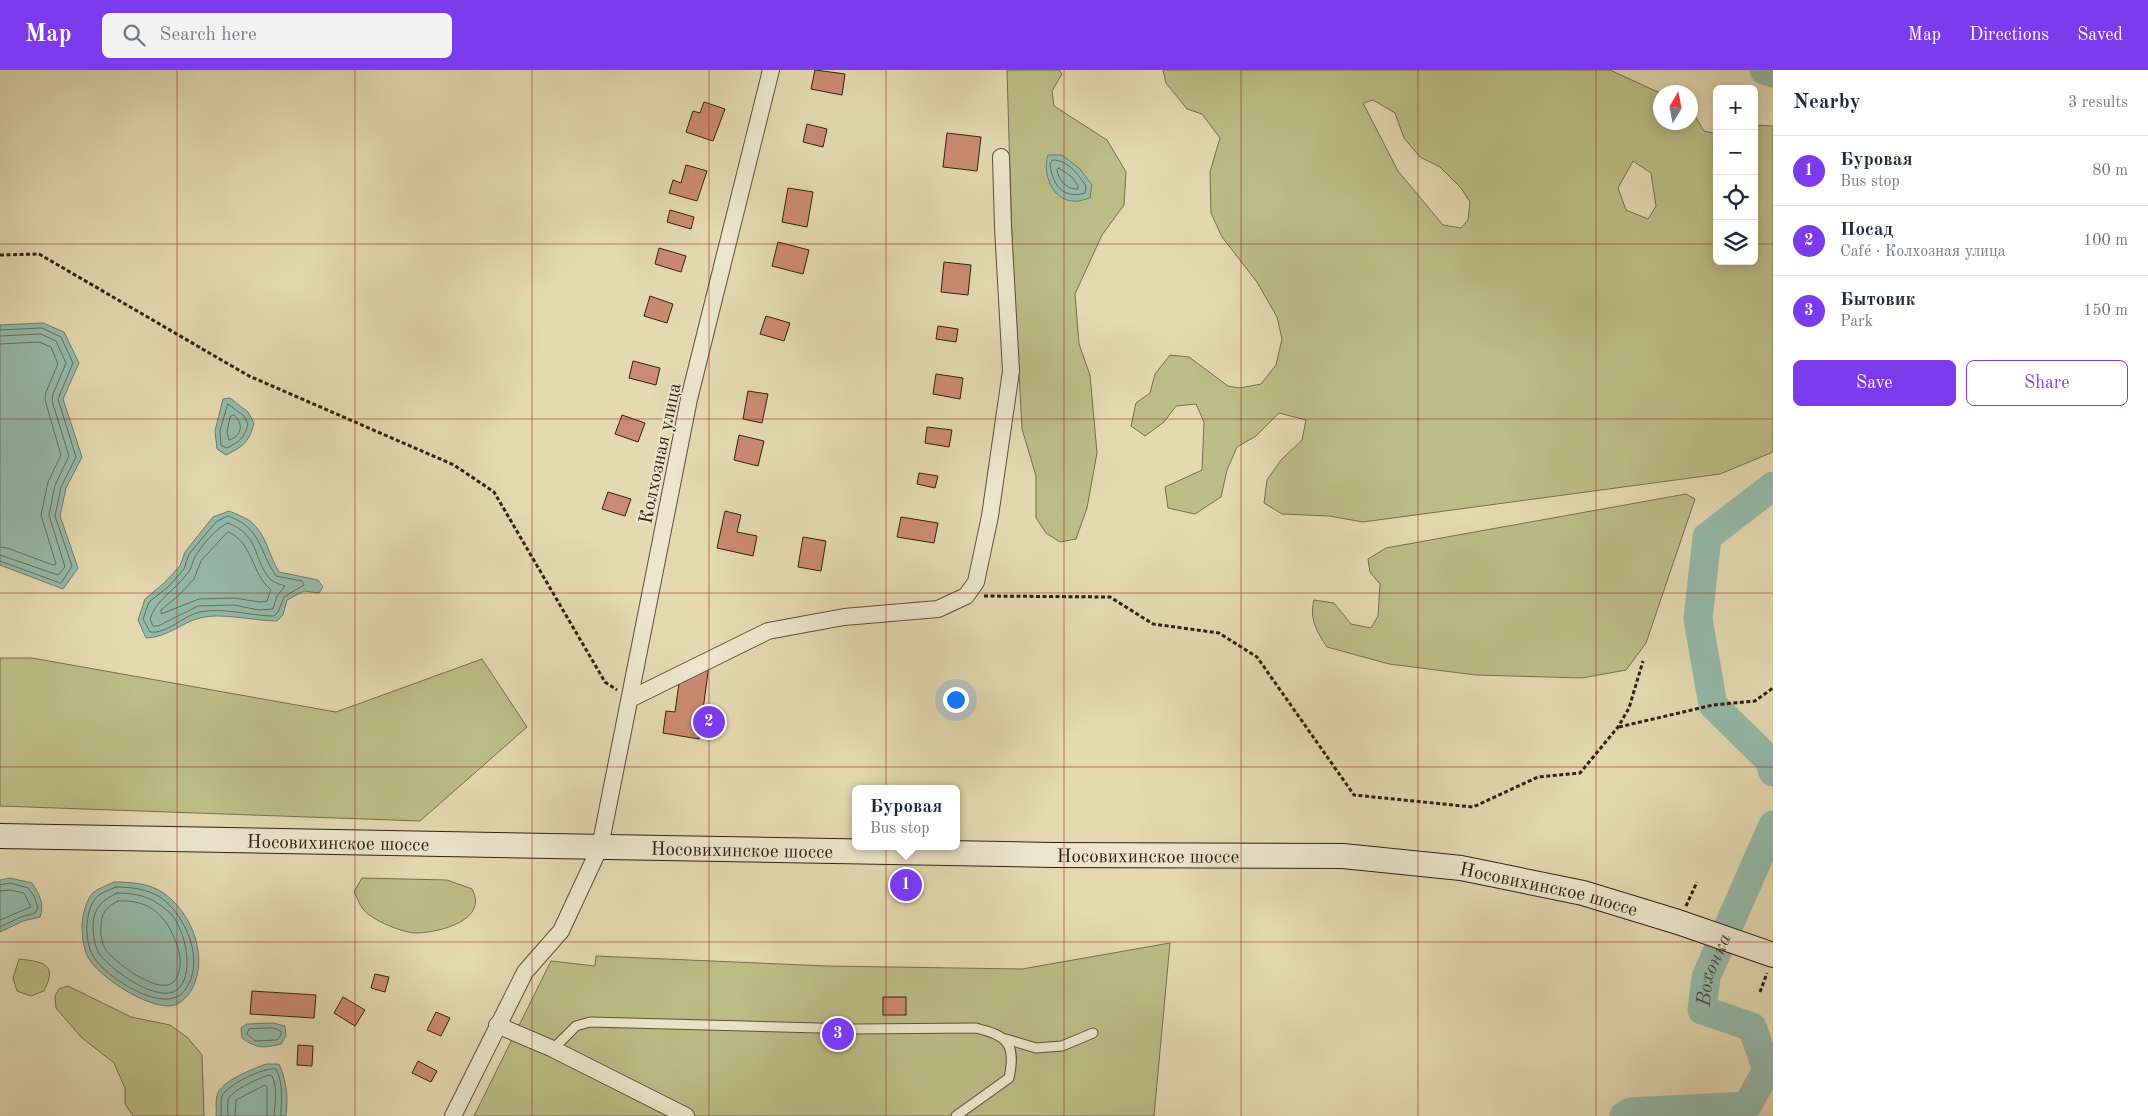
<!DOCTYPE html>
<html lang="en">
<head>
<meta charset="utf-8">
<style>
	body { margin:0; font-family:"Old Standard TT",serif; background:#f2f2f3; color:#1f2937 }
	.controls { position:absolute; right:15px; top:15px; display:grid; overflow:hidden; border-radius:8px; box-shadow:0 2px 12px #0003 }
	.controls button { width:45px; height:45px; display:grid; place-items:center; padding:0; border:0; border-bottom:1px solid #e0e1e3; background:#fff; color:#1f2937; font:25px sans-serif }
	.compass { position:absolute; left:1653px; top:15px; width:45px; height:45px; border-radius:50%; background:#fff; box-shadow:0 2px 12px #0003; rotate:10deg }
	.you { position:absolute; left:955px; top:629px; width:18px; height:18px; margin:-12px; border:4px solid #fff; border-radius:50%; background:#1a73e8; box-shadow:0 0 0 8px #1a73e833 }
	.badge { display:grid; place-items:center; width:32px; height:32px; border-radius:50%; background:#7c3aed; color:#fff; font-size:16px; font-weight:700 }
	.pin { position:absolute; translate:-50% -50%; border:2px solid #fff; box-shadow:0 1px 5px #0006 }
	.popup { position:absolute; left:852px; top:715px; width:108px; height:65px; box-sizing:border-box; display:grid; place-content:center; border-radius:8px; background:#fff; filter:drop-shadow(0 1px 4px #0005); font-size:16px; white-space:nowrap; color:#747a83 }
	.popup b { font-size:19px; color:#1f2937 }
	.popup::after { content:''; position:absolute; left:50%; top:100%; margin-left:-10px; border:10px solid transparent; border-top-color:#fff }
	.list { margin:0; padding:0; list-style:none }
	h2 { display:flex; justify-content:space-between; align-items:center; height:65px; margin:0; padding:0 20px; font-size:21px }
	h2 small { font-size:16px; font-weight:400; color:#747a83 }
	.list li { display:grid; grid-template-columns:32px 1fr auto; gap:15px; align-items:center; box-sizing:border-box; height:70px; padding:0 20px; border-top:1px solid #e0e1e3 }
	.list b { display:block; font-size:19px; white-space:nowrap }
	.list p { margin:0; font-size:16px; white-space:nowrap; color:#747a83 }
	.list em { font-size:16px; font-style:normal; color:#747a83 }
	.actions { display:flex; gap:10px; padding:15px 20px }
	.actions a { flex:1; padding:11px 0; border:1px solid #7c3aed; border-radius:8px; text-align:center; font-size:18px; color:#7c3aed }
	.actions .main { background:#7c3aed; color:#fff }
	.icon { flex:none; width:28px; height:28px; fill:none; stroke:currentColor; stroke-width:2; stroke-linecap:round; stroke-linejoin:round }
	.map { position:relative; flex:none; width:1773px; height:1046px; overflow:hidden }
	header { display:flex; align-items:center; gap:30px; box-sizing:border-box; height:70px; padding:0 25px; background:#7c3aed; color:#fff }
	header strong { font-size:24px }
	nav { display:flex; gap:28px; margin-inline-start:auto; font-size:18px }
	.search { width:350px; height:45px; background:#f2f2f3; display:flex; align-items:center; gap:12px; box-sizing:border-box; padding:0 18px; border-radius:8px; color:#747a83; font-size:19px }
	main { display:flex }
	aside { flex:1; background:#fff }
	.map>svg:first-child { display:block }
	.green { fill:#bcbd87; stroke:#766e4c; fill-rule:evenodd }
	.water { fill:#95baaa; stroke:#6d7c6d }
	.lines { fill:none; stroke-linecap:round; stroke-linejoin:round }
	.shore { stroke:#626d5e; stroke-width:1 }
	.river { stroke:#95baaa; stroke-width:29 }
	.building { fill:#cb8a73; stroke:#302011 }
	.service-casing { stroke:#5d4e39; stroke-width:11 }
	.minor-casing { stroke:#5d4e39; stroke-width:18 }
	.secondary-casing { stroke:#302011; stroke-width:26 }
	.path { stroke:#302011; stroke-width:3; stroke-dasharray:4 2.5; stroke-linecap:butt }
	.service { stroke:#ede6cc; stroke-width:9 }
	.minor { stroke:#ede6cc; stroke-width:16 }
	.secondary { stroke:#ede6cc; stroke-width:24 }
	.grid { fill:none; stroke:#8f2418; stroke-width:1; stroke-opacity:0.55 }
	.labels { text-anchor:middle; stroke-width:4; stroke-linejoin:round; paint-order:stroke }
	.street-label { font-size:19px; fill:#302011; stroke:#ede6cc }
	.water-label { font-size:20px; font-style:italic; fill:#4e4e3f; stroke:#ede6cc }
</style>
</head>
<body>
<header>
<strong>Map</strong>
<div class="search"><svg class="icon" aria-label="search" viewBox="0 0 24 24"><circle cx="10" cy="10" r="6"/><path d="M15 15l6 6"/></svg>Search here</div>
<nav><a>Map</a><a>Directions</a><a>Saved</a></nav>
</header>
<main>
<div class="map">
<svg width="1773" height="1046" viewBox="0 0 1773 1046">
	<rect width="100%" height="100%" fill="#e4d9b1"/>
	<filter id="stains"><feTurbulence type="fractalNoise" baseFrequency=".004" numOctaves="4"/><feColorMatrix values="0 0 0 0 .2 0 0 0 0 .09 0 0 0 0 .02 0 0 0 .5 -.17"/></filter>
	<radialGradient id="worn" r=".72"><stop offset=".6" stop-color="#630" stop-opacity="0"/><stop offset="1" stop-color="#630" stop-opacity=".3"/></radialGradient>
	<!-- green -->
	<g class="green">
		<polygon points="1007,0 1059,0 1062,4 1052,21 1054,36 1107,70 1126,102 1124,135 1102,165 1075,224 1079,274 1090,305 1097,383 1087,438 1076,469 1060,472 1046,463 1036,448 1036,406 1022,359 1012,172"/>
		<path d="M1163,0H1610L1660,23V52H1690L1691,43L1695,46L1704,61L1717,64V191H1754V55L1773,56V382L1720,404L1363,452L1329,446L1282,444L1264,433L1267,410L1281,390L1302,370L1306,350L1279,343L1256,366L1237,377L1227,400L1221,427L1195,444L1168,438L1165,417L1202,400L1204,352L1196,334L1176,336L1164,352L1145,366L1131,356L1136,333L1150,323L1155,304L1170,285L1189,287L1228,316L1240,318L1261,314L1276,295L1282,269L1277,247L1257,212L1222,167L1211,143L1210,102L1220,68L1202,44L1187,39L1166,13ZM1373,30L1395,43L1404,68L1420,87L1440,97L1461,118L1470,132L1468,150L1461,158L1443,155L1398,101L1363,33ZM1633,91L1651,103L1656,136L1648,149L1626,140L1618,118Z"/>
		<path d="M1686,424L1695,429L1646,573L1626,600L1582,608L1476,605L1389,594L1327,577C1317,562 1309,549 1314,530L1334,533L1351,554L1371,558L1378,546L1380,514L1370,502L1368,489L1386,478Z"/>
		<polygon points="0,588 32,588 336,642 482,589 527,657 420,751 0,736"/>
		<path d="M362,808L447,810L472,819C489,850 440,862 418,863C405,864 371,850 363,839C359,834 357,827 354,822Z"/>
		<polygon points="1170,873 1154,1046 474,1046 551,891 595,896 596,886 827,896 1022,899"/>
		<path d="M19,889C43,892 58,893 44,921L31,926L17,921L13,908Z"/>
		<polygon points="68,916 131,947 170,955 188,968 202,985 204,1046 133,1046 125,1034 125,1018 114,993 81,967 56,938 55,926 59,919"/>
	</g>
	<!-- water -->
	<g class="water">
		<path d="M1048,85H1062L1080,99L1092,115L1090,128C1085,129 1079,132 1074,131C1052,131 1042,103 1048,85Z"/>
		<polygon points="43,253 64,262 79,293 63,329 82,387 66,418 60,446 78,498 63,519 0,495 0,255"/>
		<path d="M230,328L248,342L254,353C249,372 244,376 226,385L217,379L215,361L223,329Z"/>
		<path d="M229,441C236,444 244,447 250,451C266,463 269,486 279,502L318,510L323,517L319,523L304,521L287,530L283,545L277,551C254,551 220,542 200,548C180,553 169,567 146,568L138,550L145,529L164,513L180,496L185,482L213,447Z"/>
		<path d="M10,808L32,813C39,824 45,834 40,847L23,851L0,862V810Z"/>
		<path d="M114,812C130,812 148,813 162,822C192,842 209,887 192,919C189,925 182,932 175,935C152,942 98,907 88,887C83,877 82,865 82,854C83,844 86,829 94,822C99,818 108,815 114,812Z"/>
		<path d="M273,953L285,956L286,966L281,974C264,978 257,979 242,968L241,958L247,954Z"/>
		<path d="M266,994H279C287,1012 288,1027 286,1046H216C217,1040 215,1032 217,1026C220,1011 253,999 266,994Z"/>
	</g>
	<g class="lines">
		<!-- shore -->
		<g class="shore">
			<path d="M1053,90C1068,90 1079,105 1086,116L1085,123C1063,130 1052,114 1050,94Z"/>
			<path d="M1059,98L1072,107L1078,116V119C1067,120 1058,110 1057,100Z"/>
			<polyline points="0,260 42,258 61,267 73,293 58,329 76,387 61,417 55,446 72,496 62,512 60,513 0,491"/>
			<polyline points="0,266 41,264 56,271 66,293 53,324 52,331 69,386 55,415 49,445 65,497 58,505 0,485"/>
			<polyline points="0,274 39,272 51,277 58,294 46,322 45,330 61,385 48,412 41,445 56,494 53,495 7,478 0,477"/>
			<path d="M228,334L244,346L248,354C245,367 239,373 226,378L221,375L220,361Z"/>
			<path d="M234,345C244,354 242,366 229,370L227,362L230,347Z"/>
			<path d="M228,446C261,457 259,481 276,506L302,511L304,515L284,527L278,542L274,546C250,546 224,537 200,542C182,546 168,564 150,562L143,549L149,532L168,517L184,499L189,484L216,452Z"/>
			<path d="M228,453C261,466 252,488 270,509C274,513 280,514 285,516L277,526L273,539L259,540L234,535L198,536L158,556H153L150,549C156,530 174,521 187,504C192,499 192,492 195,487C202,475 216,458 228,453Z"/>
			<path d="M228,462C253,472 251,503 271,520L267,531L260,532L234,528L199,529L161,544V540L178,526L194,509L201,491Z"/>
			<polyline points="0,815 10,813 28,818 34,826 38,838 35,843 21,847 0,857"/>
			<path d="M116,817C131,817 147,819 160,827C186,845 206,892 185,920C166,947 105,907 93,886C84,870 84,837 99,825C104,822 111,819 116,817Z"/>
			<polyline points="0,821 10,820 24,823 31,837 0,850"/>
			<path d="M117,823C130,823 146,825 157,833C162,836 168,841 172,845C185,861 194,900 180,917C163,938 110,900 99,883C94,875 93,863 93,854C94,837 103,830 117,823Z"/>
			<path d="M118,831C151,829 167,847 177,875C181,887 182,898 176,909C164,930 115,893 106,880C102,874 100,864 101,857C101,843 106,837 118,831Z"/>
			<polygon points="273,958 281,961 281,965 277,970 255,971 247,964 249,959"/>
			<path d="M221,1046C222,1040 220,1031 222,1026C228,1014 264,997 276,999C284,1015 281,1029 281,1046"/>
			<path d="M228,1046C228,1041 227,1035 228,1030C231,1020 260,1008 269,1005L272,1006C278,1019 275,1032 274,1046"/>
			<polyline points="235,1046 236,1030 265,1015 267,1017 267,1046"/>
		</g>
		<!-- river -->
		<g class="river">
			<polyline points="1764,0 1773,3"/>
			<polyline points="1773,416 1707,467 1698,549 1713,635 1769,690 1773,702"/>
			<path id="s1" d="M1624,1046L1630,1042L1747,1036L1767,1000L1752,957L1702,940L1706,907L1773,755"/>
		</g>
	</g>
	<!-- building -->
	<g class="building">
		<polygon points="815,0 845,4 842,25 811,19"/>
		<polygon points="704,32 725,39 713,71 686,62 693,41 700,43"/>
		<polygon points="807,54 827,59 823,77 803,72"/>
		<polygon points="947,63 981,67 977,101 943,97"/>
		<polygon points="686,95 707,101 697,131 669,123 673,110 681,113"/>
		<polygon points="788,118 813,122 807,157 782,152"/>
		<polygon points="670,140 694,147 691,159 667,152"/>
		<polygon points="778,172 809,180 803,204 772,196"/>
		<polygon points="659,178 686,186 681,202 655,194"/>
		<polygon points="944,192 971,195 968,225 941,222"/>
		<polygon points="650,226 673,234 667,253 644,246"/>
		<polygon points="766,246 790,253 784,271 760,264"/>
		<polygon points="938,256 958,259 956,272 936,269"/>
		<polygon points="633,291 660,298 656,315 629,308"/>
		<polygon points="936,304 963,308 960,329 933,324"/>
		<polygon points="748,321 768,324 762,353 743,349"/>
		<polygon points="622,345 645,353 638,372 615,364"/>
		<polygon points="927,357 952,360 949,377 925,373"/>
		<polygon points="739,365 764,371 758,396 734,390"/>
		<polygon points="919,403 938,406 935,418 917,414"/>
		<polygon points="608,422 631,429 625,446 602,439"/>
		<polygon points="725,441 741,445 737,462 757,466 753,486 717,478"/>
		<polygon points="901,447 938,453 934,473 897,467"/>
		<polygon points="803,467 826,471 821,501 798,497"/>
		<polygon points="709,595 699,669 663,663 666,641 675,642 679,613"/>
		<polygon points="375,904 389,907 385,922 371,918"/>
		<polygon points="252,921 316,925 314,948 250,944"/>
		<polygon points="343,927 365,940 355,956 334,943"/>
		<rect x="883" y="927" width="23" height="18"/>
		<polygon points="436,942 450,948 441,966 427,960"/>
		<polygon points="298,975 313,976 312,996 297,995"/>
		<polygon points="418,991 437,1001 431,1012 412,1003"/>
	</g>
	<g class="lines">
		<defs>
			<g id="service">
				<polyline points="1006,969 1036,978 1062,976 1093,963"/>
				<path d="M553,979L576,956L590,952L856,959L976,958C1009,966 1016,975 1009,1008L956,1046"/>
			</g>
			<g id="minor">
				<polyline points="630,629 768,561 844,547 938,539 966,526 976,512 990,446 1011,301 1003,157 1001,87"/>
				<polyline points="497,955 553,979 686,1046"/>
				<polyline points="453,1046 525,902 561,861 600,777 689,329 771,0"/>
			</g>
			<g id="secondary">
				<path id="s2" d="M0,766L1053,785L1343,786L1461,798L1583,823L1678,852L1773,885"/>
			</g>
		</defs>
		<!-- service casing -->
		<use href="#service" class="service-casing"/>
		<!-- minor casing -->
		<use href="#minor" class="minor-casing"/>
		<!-- secondary casing -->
		<use href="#secondary" class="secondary-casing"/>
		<!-- path -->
		<g class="path">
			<polyline points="0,185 39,184 249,306 454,395 494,422 605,612 617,620"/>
			<polyline points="984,526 1110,527 1153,554 1219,563 1257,587 1354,725 1473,737 1538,707 1580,703 1618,657 1629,638 1643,591"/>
			<polyline points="1619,657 1713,635 1755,631 1773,618"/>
			<polyline points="1686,836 1697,812"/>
			<polyline points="1760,922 1767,903"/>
		</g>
		<!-- service -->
		<use href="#service" class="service"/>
		<!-- minor -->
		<use href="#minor" class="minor"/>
		<!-- secondary -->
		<use href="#secondary" class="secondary"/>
	</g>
	<!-- grid -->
	<path class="grid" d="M177,0V1046M355,0V1046M532,0V1046M709,0V1046M886,0V1046M1064,0V1046M1241,0V1046M1418,0V1046M1596,0V1046M0,174H1717M1754,174H1773M0,349H1773M0,523H1773M0,697H1773M0,872H1773"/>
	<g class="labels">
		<!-- street labels -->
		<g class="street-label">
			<text transform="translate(659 383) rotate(-78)" y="7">Колхозная улица</text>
			<text dy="7" stroke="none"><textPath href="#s2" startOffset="338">Носовихинское шоссе</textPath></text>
			<text dy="7" stroke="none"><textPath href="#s2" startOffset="742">Носовихинское шоссе</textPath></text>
			<text dy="7" stroke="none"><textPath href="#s2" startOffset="1148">Носовихинское шоссе</textPath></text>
			<text dy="7" stroke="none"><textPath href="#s2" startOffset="1552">Носовихинское шоссе</textPath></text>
		</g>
		<!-- water labels -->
		<g class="water-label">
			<text dy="7" stroke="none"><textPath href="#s1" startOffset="306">Вохонка</textPath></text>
		</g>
	</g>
	<rect width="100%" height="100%" filter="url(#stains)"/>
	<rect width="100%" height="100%" fill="url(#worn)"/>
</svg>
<div class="controls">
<button>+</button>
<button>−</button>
<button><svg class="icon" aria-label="locate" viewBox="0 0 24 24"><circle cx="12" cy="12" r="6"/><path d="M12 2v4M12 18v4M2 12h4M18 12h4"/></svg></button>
<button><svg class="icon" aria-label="layers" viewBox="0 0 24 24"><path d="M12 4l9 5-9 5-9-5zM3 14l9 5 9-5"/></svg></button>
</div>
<svg class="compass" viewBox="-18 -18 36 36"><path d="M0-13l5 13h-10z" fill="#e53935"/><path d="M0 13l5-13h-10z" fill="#747a83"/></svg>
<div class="you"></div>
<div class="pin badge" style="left:906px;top:815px">1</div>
<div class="popup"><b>Буровая</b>Bus stop</div>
<div class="pin badge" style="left:709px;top:652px">2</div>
<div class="pin badge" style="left:838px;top:964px">3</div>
</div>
<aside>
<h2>Nearby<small>3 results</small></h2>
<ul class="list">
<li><span class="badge">1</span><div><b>Буровая</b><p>Bus stop</p></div><em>80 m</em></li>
<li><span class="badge">2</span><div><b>Посад</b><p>Café · Колхозная улица</p></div><em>100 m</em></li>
<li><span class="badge">3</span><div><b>Бытовик</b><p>Park</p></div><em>150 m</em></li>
</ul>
<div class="actions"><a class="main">Save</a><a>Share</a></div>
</aside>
</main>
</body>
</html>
